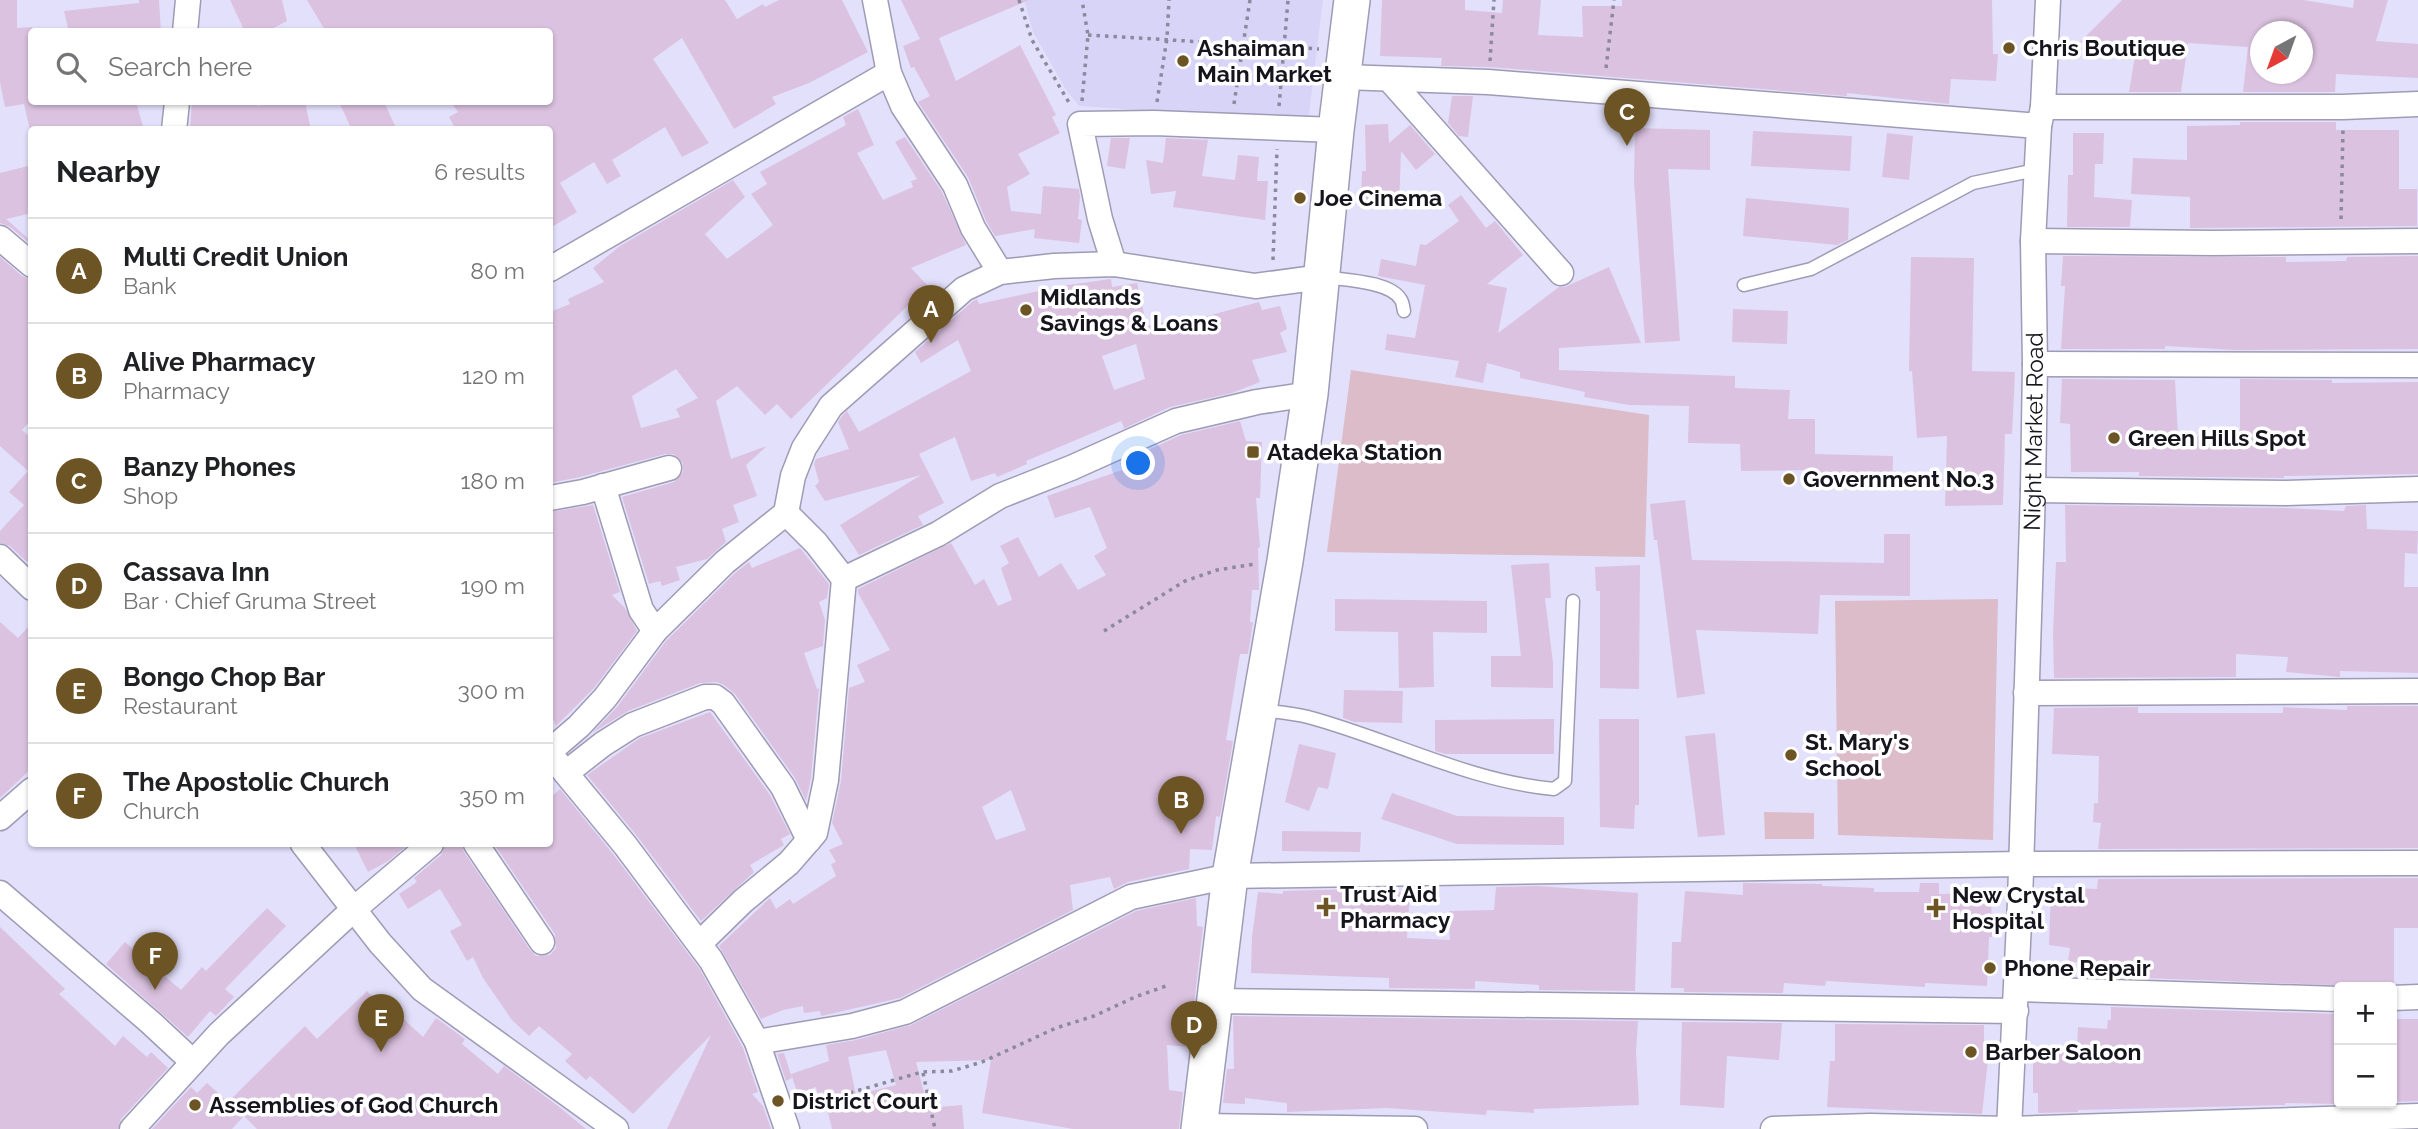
<!DOCTYPE html>
<html lang="en">
<head>
<meta charset="utf-8">
<style>
	body { margin:0; font-family:Raleway,sans-serif; background:#f6f6f6; color:#202124 }
	.controls { position:absolute; right:21px; bottom:21px; display:grid; overflow:hidden; border-radius:7px; box-shadow:0 2px 5px #0004 }
	.controls button { width:63px; height:63px; display:grid; place-items:center; padding:0; border:0; border-bottom:2px solid #e0e0e0; background:#fff; color:#202124; font:35px sans-serif }
	.compass { position:absolute; left:2250px; top:21px; width:63px; height:63px; border-radius:50%; background:#fff; box-shadow:0 2px 5px #0004; rotate:221deg }
	.you { position:absolute; left:1139px; top:464px; width:24px; height:24px; margin:-18px; border:5px solid #fff; border-radius:50%; background:#1a73e8; box-shadow:0 0 0 10px #1a73e833 }
	.badge { display:grid; place-items:center; width:46px; height:46px; border-radius:50%; background:#6d5425; color:#fff; font-size:23px; font-weight:700 }
	.pin { position:absolute; translate:-50% -58px; filter:drop-shadow(0 2px 4px #0008) }
	.pin::after { content:''; position:absolute; top:37px; width:24px; height:21px; background:inherit; clip-path:polygon(0 0,100% 0,50% 100%) }
	.list { margin:0; padding:0; list-style:none }
	h2 { display:flex; justify-content:space-between; align-items:center; height:91px; margin:0; padding:0 28px; font-size:30px }
	h2 small { font-size:23px; font-weight:400; color:#757577 }
	.list li { display:grid; grid-template-columns:46px 1fr auto; gap:21px; align-items:center; box-sizing:border-box; height:105px; padding:0 28px; border-top:2px solid #e0e0e0 }
	.list b { display:block; font-size:26px; white-space:nowrap }
	.list p { margin:0; font-size:23px; white-space:nowrap; color:#757577 }
	.list em { font-size:23px; font-style:normal; color:#757577 }
	.icon { flex:none; width:38px; height:38px; fill:none; stroke:currentColor; stroke-width:2; stroke-linecap:round; stroke-linejoin:round }
	.map { position:relative; flex:none; width:2418px; height:1129px; overflow:hidden }
	.search { position:absolute; background:#fff; box-shadow:0 2px 5px #0004; left:28px; top:28px; width:525px; height:77px; display:flex; align-items:center; gap:18px; box-sizing:border-box; padding:0 24px; border-radius:7px; color:#757577; font-size:26px }
	.panel { position:absolute; background:#fff; box-shadow:0 2px 5px #0004; left:28px; top:126px; width:525px; height:721px; border-radius:7px }
	.map>svg:first-child { display:block }
	.built { fill:#d8d4f7 }
	.green { fill:#dcbcc9 }
	.building { fill:#dbc2e0; fill-rule:evenodd }
	.lines { fill:none; stroke-linecap:round; stroke-linejoin:round }
	.lane-casing { stroke:#9e9bb5; stroke-width:15 }
	.street-casing { stroke:#9e9bb5; stroke-width:27 }
	.secondary-casing { stroke:#9e9bb5; stroke-width:38 }
	.path { stroke:#8b899d; stroke-width:3.5; stroke-dasharray:3.5 5; stroke-linecap:butt }
	.lane { stroke:#fff; stroke-width:12 }
	.street { stroke:#fff; stroke-width:24 }
	.secondary { stroke:#fff; stroke-width:35 }
	.poi-dot { fill:#6d5425; stroke:#fff; stroke-width:2.5 }
	.labels { text-anchor:middle; stroke-width:7; stroke-linejoin:round; paint-order:stroke }
	.poi-label { font-size:23px; font-weight:bold; fill:#16151e; stroke:#fff; text-anchor:start }
	.street-label { font-size:23px; fill:#16151e; stroke:#fff }
</style>
</head>
<body>
<div class="map">
<svg width="2418" height="1129" viewBox="0 0 2418 1129">
	<rect width="100%" height="100%" fill="#e3e0fc"/>
	<!-- built -->
	<polygon class="built" points="1024,0 1323,0 1308,122 1079,106 1066,90 1033,32"/>
	<!-- green -->
	<g class="green">
		<polygon points="1351,370 1649,415 1645,557 1327,552"/>
		<polygon points="1998,599 1993,840 1838,835 1835,601"/>
		<polygon points="1764,812 1814,813 1814,839 1765,839"/>
	</g>
	<!-- building -->
	<g class="building">
		<polygon points="0,0 17,0 17,28 32,27 32,102 136,102 144,130 30,130 24,104 5,107 0,82"/>
		<polygon points="139,0 159,0 161,32 69,32 64,11 139,3"/>
		<polygon points="230,0 282,0 287,21 266,32 245,32"/>
		<polygon points="307,0 725,0 737,19 763,4 765,7 779,0 842,0 868,52 809,83 772,97 776,104 734,129 682,38 653,59 709,143 682,157 665,127 612,160 621,176 607,184 594,162 560,183 577,212 550,228 550,130 456,130 449,117 458,112 451,102 550,102 550,32 326,32"/>
		<polygon points="901,0 1029,0 939,38 956,81 1020,45 1056,115 1052,117 1060,133 1018,154 1030,174 1007,187 1011,211 1041,214 1043,186 1079,189 1080,197 1078,219 1082,220 1079,243 1034,238 1035,229 995,236 986,221 968,177 918,102 930,96 914,67 911,68 903,46 920,39"/>
		<polygon points="1382,0 1465,0 1465,10 1502,13 1503,0 1541,0 1538,35 1583,37 1582,6 1622,6 1622,0 1992,0 1993,54 1998,54 1996,81 1951,79 1949,104 1847,93 1847,96 1489,67 1441,66 1442,58 1380,56"/>
		<path d="M2122,0H2303L2353,8L2354,0H2388L2376,41L2418,44V78L2336,74L2335,92H2243L2248,47L2188,43L2181,92H2129L2137,44L2080,42ZM2260,32H2302V74H2260Z"/>
		<polygon points="1452,96 1473,96 1468,137 1459,136 1448,123"/>
		<polygon points="192,102 257,102 257,106 276,102 305,102 311,130 190,130"/>
		<polygon points="339,102 384,102 397,130 352,130"/>
		<path d="M858,109L874,145L857,153L883,200L913,187L911,181L917,179L895,142L905,137L942,192L966,245L911,268L928,286L791,419L777,404L765,415L737,386L716,401L731,459L767,446L746,465L757,496L733,505L739,522L722,529L726,542L707,559L676,567L680,580L662,586L660,581L649,584L622,497L674,482L683,472V463L673,454H665L580,477L550,483V312L570,304L568,299L604,282L593,268L620,246L733,180L745,197L705,234L727,259L773,225L751,194L767,184L760,172L846,125L843,117ZM676,369L698,398L676,409L680,417L641,428L632,396Z"/>
		<polygon points="2240,122 2336,122 2336,130 2399,130 2399,189 2417,189 2417,226 2190,228 2190,197 2131,194 2133,158 2187,160 2187,126 2240,125"/>
		<polygon points="1388,124 1389,143 1410,125 1435,154 1416,170 1401,151 1399,206 1361,205 1362,171 1366,171 1365,125"/>
		<polygon points="1635,128 1710,130 1710,170 1668,169 1680,341 1645,343 1634,180"/>
		<polygon points="1753,131 1852,136 1850,171 1751,166"/>
		<polygon points="1887,133 1913,136 1909,180 1882,177"/>
		<polygon points="2073,133 2104,133 2103,164 2095,164 2094,197 2132,200 2130,227 2067,227 2068,175 2073,175"/>
		<polygon points="1111,138 1130,138 1125,169 1107,166"/>
		<polygon points="1166,138 1208,140 1202,176 1235,180 1238,155 1259,157 1257,181 1268,181 1265,220 1173,207 1176,191 1151,194 1146,160 1163,163"/>
		<polygon points="32,165 32,213 6,219 32,242 32,245 10,227 0,223 0,173"/>
		<polygon points="1461,195 1486,228 1495,221 1523,255 1487,284 1507,288 1498,333 1559,287 1565,287 1609,267 1641,343 1559,348 1559,370 1735,376 1735,388 1790,390 1788,419 1815,419 1815,454 1893,456 1892,489 1811,487 1812,470 1741,471 1740,444 1688,443 1689,406 1629,405 1584,397 1585,392 1520,378 1520,372 1487,363 1483,383 1455,377 1459,361 1385,350 1387,334 1415,338 1425,285 1378,276 1381,259 1416,266 1420,244 1426,245 1459,221 1448,205"/>
		<polygon points="1746,198 1849,208 1848,240 1837,245 1743,236"/>
		<polygon points="2063,256 2286,257 2286,262 2346,261 2347,257 2418,256 2418,349 2236,350 2165,346 2165,349 2061,349 2065,286 2061,286"/>
		<polygon points="0,257 22,276 32,280 32,419 22,430 32,439 32,557 27,562 10,546 0,543 0,531 24,505 9,492 28,471 0,446"/>
		<polygon points="1911,257 1974,258 1972,371 2015,372 2012,434 2005,434 2003,505 1945,506 1947,436 1917,438 1912,371 1909,371"/>
		<path d="M1111,279L1112,287L1137,283L1147,326L1177,319L1178,324L1259,302L1262,310L1280,306L1287,329L1280,333L1287,352L1252,360L1260,382L1232,393L1170,407L1123,429L1124,427L1121,421L1026,461L1027,464L997,477L995,473L971,481L955,437L919,454L944,503L918,516L923,525L859,555L840,525L921,475L825,501L815,486L819,482L814,464L816,459L849,449L838,422L842,416L847,411L859,432L971,371L958,340L921,363L915,352L972,302L977,299L979,304L1061,286ZM1136,344L1145,379L1114,390L1102,356Z"/>
		<polygon points="1733,309 1788,311 1787,344 1732,342"/>
		<polygon points="2062,379 2175,380 2178,435 2240,440 2240,379 2332,380 2332,383 2418,382 2418,474 2284,476 2284,478 2139,476 2139,472 2071,472 2070,424 2060,423"/>
		<path d="M1240,421L1246,441L1262,442L1260,498H1256L1260,547L1258,548L1259,590H1252L1250,622H1253L1248,654H1240L1226,740L1233,741L1220,817L1216,816L1212,850L1190,849L1189,869L1128,882L1114,889L1110,877L1070,885L1073,910L900,998L821,1016L820,1011L804,1013L803,1006L783,1010L761,1019L719,946L770,898L776,909L790,899L793,904L836,876L831,864L836,862L829,850L843,844L832,823L841,781L849,688L865,682L857,665L890,650L858,593V589L951,543L975,585L984,579L998,606L1012,600L1001,568L1009,563L1000,546L1018,537L1039,577L1061,563L1078,590L1106,575L1094,556L1107,548L1090,507L1055,518L1047,496L1122,470L1120,463L1181,435ZM1011,790L1026,830L996,840L982,807Z"/>
		<polygon points="1685,500 1692,560 1884,563 1884,534 1910,534 1910,596 1820,595 1818,634 1696,630 1705,694 1677,698 1657,540 1654,540 1650,504"/>
		<polygon points="593,505 620,592 612,595 625,608 637,631 594,688 556,726 550,711 550,512"/>
		<polygon points="2065,505 2284,508 2344,511 2346,506 2366,505 2367,529 2418,531 2417,554 2405,553 2404,587 2418,587 2418,673 2340,671 2340,677 2286,672 2288,657 2236,654 2236,677 2054,678 2053,632 2056,562 2066,562"/>
		<polygon points="800,548 829,584 827,598 819,602 825,620 823,646 804,653 817,689 819,688 811,778 806,801 795,778 735,694 724,685 716,682 700,683 628,711 592,733 617,707 666,641 735,573 749,562 752,568"/>
		<polygon points="1549,563 1551,598 1545,598 1553,663 1553,688 1491,687 1491,656 1521,656 1511,565"/>
		<polygon points="1640,565 1639,689 1600,688 1600,591 1596,591 1595,567"/>
		<polygon points="1335,599 1487,601 1487,633 1433,632 1434,687 1399,688 1398,632 1335,631"/>
		<polygon points="0,622 18,638 32,623 32,768 0,798"/>
		<polygon points="1344,690 1403,691 1402,723 1354,722 1343,718"/>
		<polygon points="2347,706 2418,706 2418,848 2098,849 2101,823 2093,822 2094,803 2098,803 2099,756 2052,754 2054,708 2138,707 2138,713 2283,713 2283,707 2347,710"/>
		<polygon points="710,712 770,795 790,834 781,839 784,845 750,865 754,872 701,921 637,836 587,775 640,738"/>
		<polygon points="1554,719 1554,754 1445,754 1435,751 1435,720"/>
		<polygon points="1599,719 1639,719 1639,805 1635,805 1634,829 1600,827"/>
		<polygon points="1715,733 1725,835 1698,837 1685,736"/>
		<polygon points="1299,744 1336,753 1328,789 1318,787 1309,811 1285,802"/>
		<polygon points="560,789 613,854 699,968 743,1048 758,1092 752,1094 763,1106 771,1129 667,1129 711,1035 633,1114 590,1076 586,1080 565,1061 572,1054 539,1026 529,1036 512,1020 483,978 473,957 467,961 450,931 462,925 440,889 408,909 399,894 417,882 414,878 441,855 446,844 461,844 464,852 530,950 536,956 550,955 556,948 555,934 494,844 550,844 550,798"/>
		<polygon points="1392,793 1457,816 1564,817 1564,845 1457,844 1381,819"/>
		<polygon points="1282,831 1361,832 1360,852 1282,851"/>
		<polygon points="354,844 409,844 388,861 368,872"/>
		<polygon points="2418,878 2418,928 2394,928 2394,983 2382,987 2092,976 2093,964 2068,961 2070,948 2049,945 2051,887 2097,889 2098,879"/>
		<polygon points="1743,883 1822,884 1822,886 1874,888 1874,892 1919,892 1920,883 1939,883 1939,894 1991,893 1992,937 1989,937 1987,986 1925,983 1925,987 1826,981 1825,986 1784,983 1783,993 1684,992 1684,988 1671,988 1672,942 1681,942 1685,891 1743,895"/>
		<polygon points="1537,886 1638,893 1635,991 1539,990 1539,985 1475,981 1475,989 1389,988 1389,978 1251,973 1252,937 1258,892 1283,894 1283,891 1354,889 1410,893 1407,938 1450,940 1449,911 1494,910 1496,887"/>
		<path d="M1196,898L1197,926L1203,927L1189,1047L1167,1045L1169,1090L1183,1092L1179,1129H1073L982,1113L991,1060L916,1062L928,1108L962,1105L964,1129H832L823,1092L817,1093L816,1087L798,1094L791,1074L829,1061L826,1045L856,1040L911,1025L1136,911ZM886,1050L896,1085L856,1095L848,1057Z"/>
		<polygon points="267,908 286,926 225,989 234,997 216,1016 210,1011 188,1037 106,964 125,942 181,990 202,967 206,971"/>
		<polygon points="0,927 65,989 59,994 115,1046 123,1036 147,1057 151,1052 168,1068 121,1119 118,1129 0,1129"/>
		<polygon points="367,991 392,1017 396,1012 423,1037 436,1018 465,1039 462,1044 498,1074 504,1066 558,1106 586,1129 257,1129 244,1116 232,1129 152,1129 191,1087 197,1093 207,1083 228,1102 305,1026 317,1039"/>
		<polygon points="2111,1007 2339,1014 2339,1104 2285,1103 2285,1105 2078,1110 2078,1112 2038,1113 2038,1093 2033,1093 2033,1052 2077,1052 2078,1027 2107,1029 2108,1020 2111,1020"/>
		<polygon points="1233,1016 1638,1021 1636,1052 1639,1105 1534,1109 1534,1113 1487,1110 1486,1115 1387,1108 1287,1112 1287,1103 1245,1098 1245,1104 1223,1103 1227,1069 1234,1069"/>
		<polygon points="2392,1019 2418,1019 2418,1101 2392,1102"/>
		<polygon points="1682,1022 1782,1023 1779,1060 1727,1056 1724,1108 1680,1105"/>
		<polygon points="1835,1024 1984,1025 1984,1060 1988,1060 1982,1114 1827,1107 1830,1061 1835,1061"/>
		<polygon points="784,1053 792,1078 786,1081 777,1054"/>
	</g>
	<g class="lines">
		<defs>
			<g id="lane">
				<path d="M1324,277C1343,280 1391,281 1401,300C1403,303 1403,307 1404,311"/>
				<polyline points="1744,285 1811,269 1973,183 2036,170"/>
				<path d="M1260,710C1276,712 1292,713 1308,717C1390,739 1468,781 1554,789L1565,781L1573,601"/>
			</g>
			<g id="street">
				<polyline points="875,0 889,73 903,106 955,185 973,228 1000,272"/>
				<polyline points="185,32 188,0"/>
				<polyline points="1343,77 1488,82 2039,126"/>
				<polyline points="1389,79 1561,273"/>
				<polyline points="2043,107 2343,107 2418,104"/>
				<polyline points="174,130 177,102"/>
				<polyline points="0,238 32,265"/>
				<polyline points="2033,241 2213,243 2418,241"/>
				<polyline points="1114,264 1100,219 1080,124 1154,123 1336,130"/>
				<polyline points="550,269 889,73"/>
				<polyline points="2035,364 2418,365"/>
				<polyline points="603,486 641,610 655,631"/>
				<polyline points="2033,490 2286,493 2418,489"/>
				<polyline points="550,498 583,492 669,468"/>
				<polyline points="786,513 816,543 844,579 938,534 1000,496 1071,468 1176,421 1257,402 1310,394"/>
				<polyline points="0,557 32,588"/>
				<polyline points="2026,693 2418,691"/>
				<polyline points="550,751 579,726 605,698 655,631 725,562 786,513 793,476 804,448 831,406 964,289 1000,272 1054,266 1114,264 1255,286 1322,277"/>
				<polyline points="550,754 625,845 711,960 757,1042 787,1129"/>
				<polyline points="566,773 603,744 633,725 705,697 715,697 723,703 783,787 809,840"/>
				<polyline points="0,818 32,790"/>
				<polyline points="303,844 380,943 422,989 616,1129"/>
				<polyline points="476,844 542,942"/>
				<polyline points="0,893 150,1022 193,1062"/>
				<polyline points="700,943 743,901 789,863 815,833 826,780 844,579"/>
				<polyline points="2017,989 2339,999"/>
				<polyline points="2392,998 2418,997"/>
				<polyline points="1215,1001 2016,1011"/>
				<polyline points="757,1042 852,1026 905,1012 1131,897 1230,876 2022,864 2418,863"/>
				<polyline points="1200,1126 1415,1129"/>
				<polyline points="132,1129 219,1034 354,909 431,844"/>
				<polyline points="1773,1129 1870,1126 2008,1129"/>
				<path id="s1" d="M2009,1129L2020,902L2033,490L2035,364L2033,241L2039,126L2043,107L2048,0"/>
				<polyline points="2010,1129 2418,1116"/>
			</g>
			<polyline id="secondary" points="1199,1129 1230,876 1285,561 1310,394 1336,130 1352,0"/>
		</defs>
		<!-- lane casing -->
		<use href="#lane" class="lane-casing"/>
		<!-- street casing -->
		<use href="#street" class="street-casing"/>
		<!-- secondary casing -->
		<use href="#secondary" class="secondary-casing"/>
		<!-- path -->
		<g class="path">
			<polyline points="1019,0 1032,40 1071,106"/>
			<polyline points="1088,35 1319,49"/>
			<polyline points="1490,61 1494,0"/>
			<polyline points="1606,68 1614,0"/>
			<polyline points="1082,101 1088,35 1082,0"/>
			<polyline points="1157,102 1167,38 1169,0"/>
			<polyline points="1234,104 1250,0"/>
			<polyline points="1279,106 1288,0"/>
			<polyline points="2341,219 2343,129"/>
			<polyline points="1273,260 1277,149"/>
			<polyline points="1104,631 1185,581 1217,570 1255,564"/>
			<polyline points="923,1073 935,1129"/>
			<polyline points="801,1107 922,1072 952,1071 982,1062 1056,1028 1094,1016 1135,997 1169,985"/>
		</g>
		<!-- lane -->
		<use href="#lane" class="lane"/>
		<!-- street -->
		<use href="#street" class="street"/>
		<!-- secondary -->
		<use href="#secondary" class="secondary"/>
	</g>
	<!-- markers -->
	<g class="poi-dot">
		<circle cx="2009" cy="48" r="7"/>
		<circle cx="1183" cy="61" r="7"/>
		<circle cx="1300" cy="198" r="7"/>
		<circle cx="1026" cy="310" r="7"/>
		<circle cx="2114" cy="438" r="7"/>
		<rect x="1246" y="445" width="14" height="14" rx="3.5"/>
		<circle cx="1789" cy="479" r="7"/>
		<circle cx="1791" cy="755" r="7"/>
		<path d="M1322.5 896.5h7v7h7v7h-7v7h-7v-7h-7v-7h7z"/>
		<path d="M1932.5 897.5h7v7h7v7h-7v7h-7v-7h-7v-7h7z"/>
		<circle cx="1990" cy="968" r="7"/>
		<circle cx="1971" cy="1052" r="7"/>
		<circle cx="778" cy="1101" r="7"/>
		<circle cx="195" cy="1105" r="7"/>
	</g>
	<g class="labels">
		<!-- poi labels -->
		<g class="poi-label">
			<text x="1197" y="56">Ashaiman<tspan x="1197" dy="26">Main Market</tspan></text>
			<text x="2023" y="56">Chris Boutique</text>
			<text x="1314" y="206">Joe Cinema</text>
			<text x="1040" y="305">Midlands<tspan x="1040" dy="26">Savings &amp; Loans</tspan></text>
			<text x="2128" y="446">Green Hills Spot</text>
			<text x="1267" y="460">Atadeka Station</text>
			<text x="1803" y="487">Government No.3</text>
			<text x="1805" y="750">St. Mary's<tspan x="1805" dy="26">School</tspan></text>
			<text x="1340" y="902">Trust Aid<tspan x="1340" dy="26">Pharmacy</tspan></text>
			<text x="1952" y="903">New Crystal<tspan x="1952" dy="26">Hospital</tspan></text>
			<text x="2004" y="976">Phone Repair</text>
			<text x="1985" y="1060">Barber Saloon</text>
			<text x="792" y="1109">District Court</text>
			<text x="209" y="1113">Assemblies of God Church</text>
		</g>
		<!-- street labels -->
		<g class="street-label">
			<text dy="8" stroke="none"><textPath href="#s1" startOffset="698">Night Market Road</textPath></text>
		</g>
	</g>
</svg>
<div class="controls">
<button>+</button>
<button>−</button>
</div>
<svg class="compass" viewBox="-18 -18 36 36"><path d="M0-13l5 13h-10z" fill="#e53935"/><path d="M0 13l5-13h-10z" fill="#757577"/></svg>
<div class="you"></div>
<div class="pin badge" style="left:931px;top:343px">A</div>
<div class="pin badge" style="left:1181px;top:834px">B</div>
<div class="pin badge" style="left:1627px;top:146px">C</div>
<div class="pin badge" style="left:1194px;top:1059px">D</div>
<div class="pin badge" style="left:381px;top:1052px">E</div>
<div class="pin badge" style="left:155px;top:990px">F</div>
<div class="search"><svg class="icon" aria-label="search" viewBox="0 0 24 24"><circle cx="10" cy="10" r="6"/><path d="M15 15l6 6"/></svg>Search here</div>
<section class="panel">
<h2>Nearby<small>6 results</small></h2>
<ul class="list">
<li><span class="badge">A</span><div><b>Multi Credit Union</b><p>Bank</p></div><em>80 m</em></li>
<li><span class="badge">B</span><div><b>Alive Pharmacy</b><p>Pharmacy</p></div><em>120 m</em></li>
<li><span class="badge">C</span><div><b>Banzy Phones</b><p>Shop</p></div><em>180 m</em></li>
<li><span class="badge">D</span><div><b>Cassava Inn</b><p>Bar · Chief Gruma Street</p></div><em>190 m</em></li>
<li><span class="badge">E</span><div><b>Bongo Chop Bar</b><p>Restaurant</p></div><em>300 m</em></li>
<li><span class="badge">F</span><div><b>The Apostolic Church</b><p>Church</p></div><em>350 m</em></li>
</ul>
</section>
</div>
</body>
</html>
